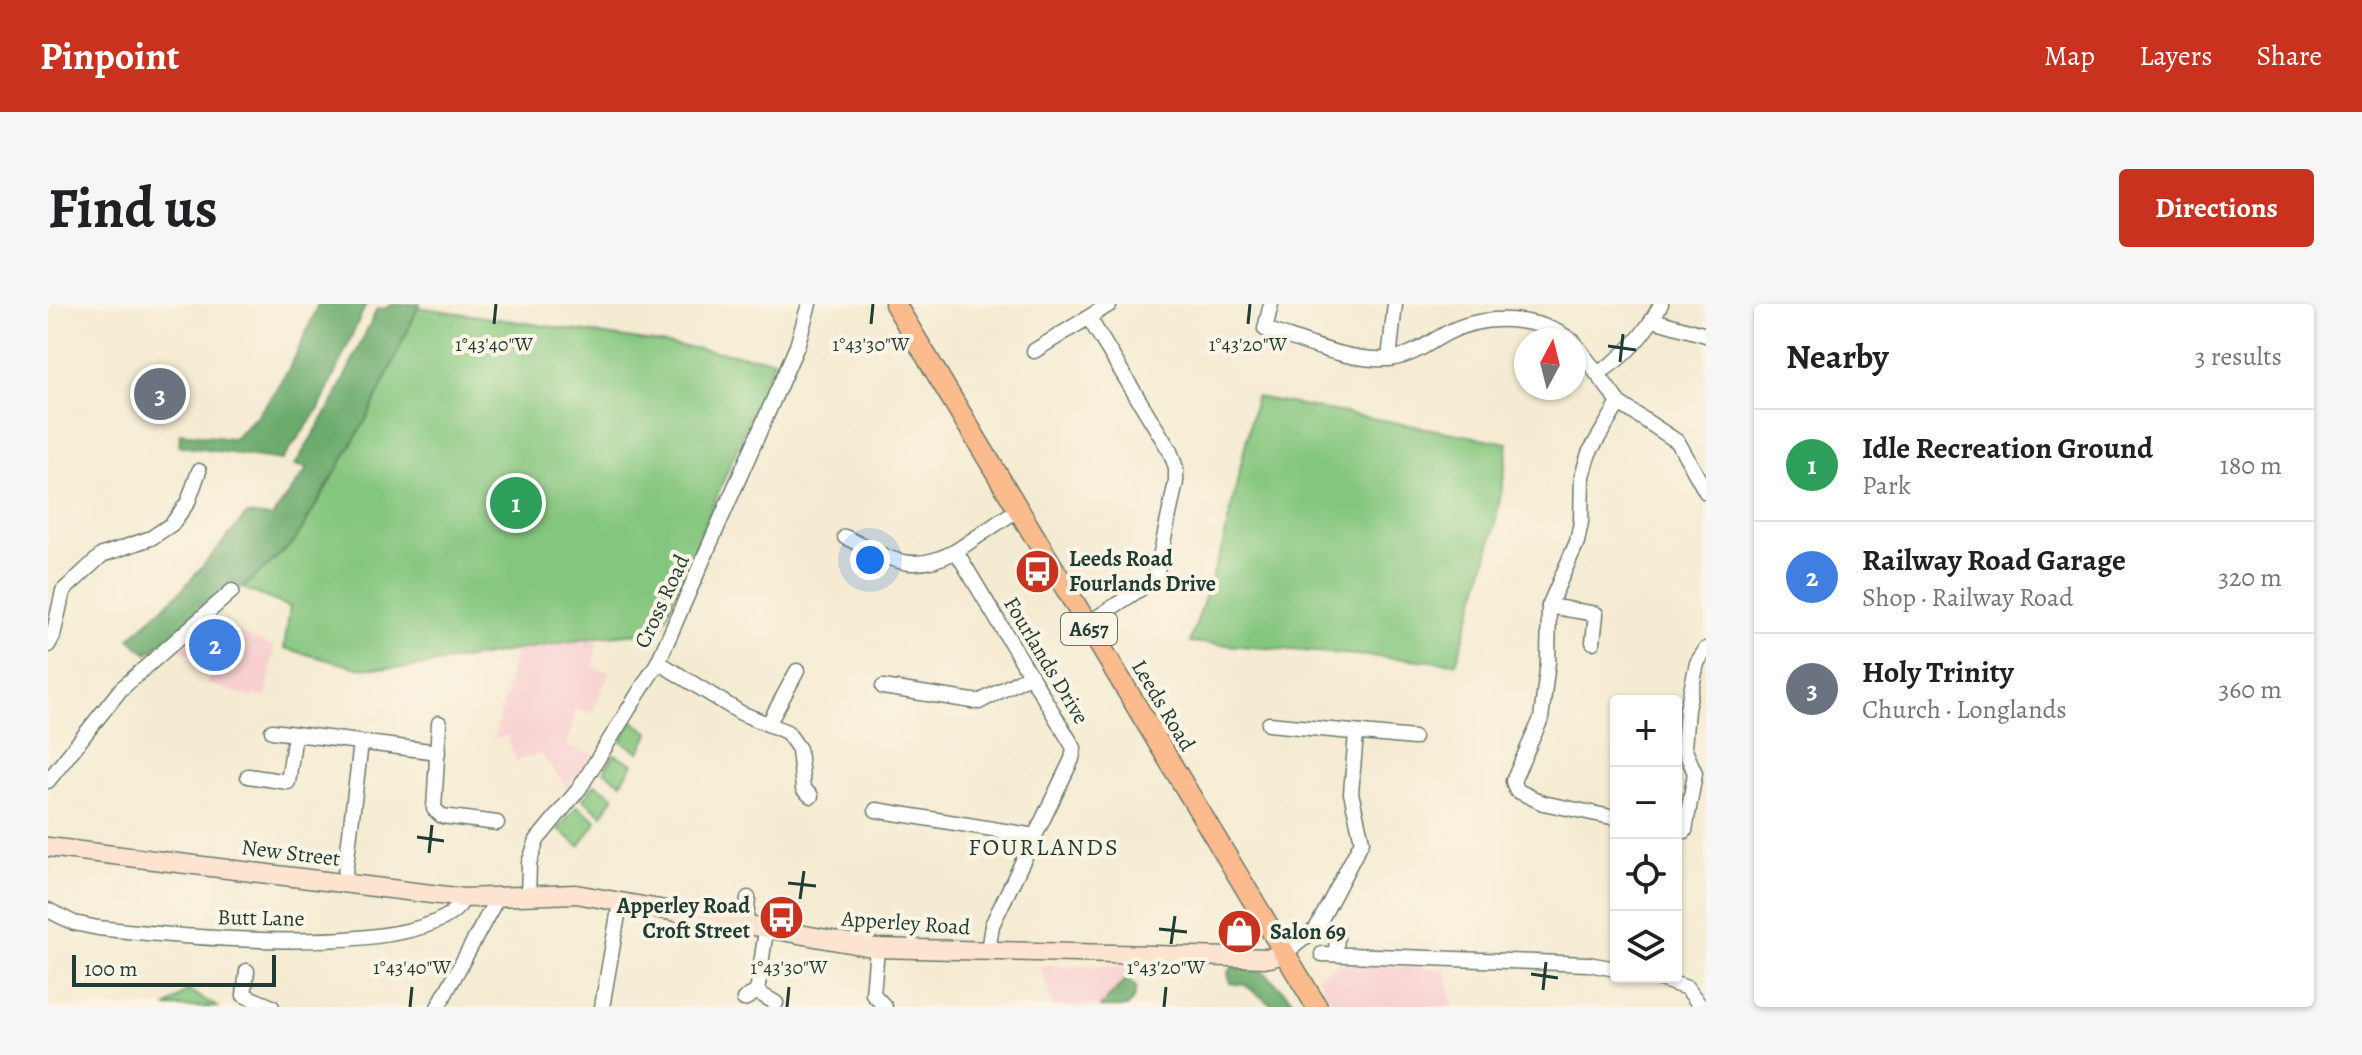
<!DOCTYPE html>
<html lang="en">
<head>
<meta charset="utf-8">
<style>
	body { margin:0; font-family:Alegreya,serif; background:#f6f6f6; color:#202124 }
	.controls { position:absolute; right:24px; bottom:24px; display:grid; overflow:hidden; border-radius:8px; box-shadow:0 2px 6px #0004 }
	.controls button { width:72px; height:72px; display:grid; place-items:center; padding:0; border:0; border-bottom:2px solid #e0e0e0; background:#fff; color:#202124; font:40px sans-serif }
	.compass { position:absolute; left:1466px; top:24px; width:72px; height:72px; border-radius:50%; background:#fff; box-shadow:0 2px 6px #0004; rotate:7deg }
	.scale { position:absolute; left:24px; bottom:20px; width:204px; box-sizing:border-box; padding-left:8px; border:4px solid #1f3d34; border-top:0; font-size:22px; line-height:28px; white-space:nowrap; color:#1f3d34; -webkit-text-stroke:6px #fcf5e5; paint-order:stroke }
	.you { position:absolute; left:822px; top:256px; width:28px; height:28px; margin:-20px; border:6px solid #fff; border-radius:50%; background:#1a73e8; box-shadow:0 0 0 12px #1a73e833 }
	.badge { display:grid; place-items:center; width:52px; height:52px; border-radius:50%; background:#c8321e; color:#fff; font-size:26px; font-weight:700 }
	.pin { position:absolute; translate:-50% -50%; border:4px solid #fff; box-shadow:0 2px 8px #0006 }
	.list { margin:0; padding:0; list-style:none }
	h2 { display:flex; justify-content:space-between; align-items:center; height:104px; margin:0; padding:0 32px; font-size:34px }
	h2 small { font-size:26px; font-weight:400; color:#757577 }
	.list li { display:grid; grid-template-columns:52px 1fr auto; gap:24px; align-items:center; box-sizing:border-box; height:112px; padding:0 32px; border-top:2px solid #e0e0e0 }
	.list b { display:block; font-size:30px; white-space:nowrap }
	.list p { margin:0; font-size:26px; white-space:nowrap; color:#757577 }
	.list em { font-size:26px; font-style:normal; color:#757577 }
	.icon { flex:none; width:44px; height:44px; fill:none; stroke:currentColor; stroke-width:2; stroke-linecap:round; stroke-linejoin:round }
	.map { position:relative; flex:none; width:1658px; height:703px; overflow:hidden; border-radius:8px }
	header { display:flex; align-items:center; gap:48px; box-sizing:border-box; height:112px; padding:0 40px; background:#c8321e; color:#fff }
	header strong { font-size:38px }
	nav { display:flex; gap:44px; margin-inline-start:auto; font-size:28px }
	.intro { display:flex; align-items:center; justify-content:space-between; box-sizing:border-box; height:192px; padding:0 48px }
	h1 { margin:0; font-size:56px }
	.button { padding:20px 36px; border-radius:8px; background:#c8321e; color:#fff; font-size:28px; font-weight:700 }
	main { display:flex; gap:48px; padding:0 48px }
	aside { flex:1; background:#fff; border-radius:8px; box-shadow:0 2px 6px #0004 }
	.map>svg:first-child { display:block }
	.built { fill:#f7cfd0 }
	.green { fill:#85c67e; stroke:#528259; stroke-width:2 }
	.forest { fill:#6cab6d; stroke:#467450; stroke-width:2 }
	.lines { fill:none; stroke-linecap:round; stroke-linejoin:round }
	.street-casing { stroke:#6a7a6b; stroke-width:17 }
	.secondary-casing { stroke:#6a7a6b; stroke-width:21 }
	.primary-casing { stroke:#6a7a6b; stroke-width:23 }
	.street { stroke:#fff; stroke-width:14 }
	.secondary { stroke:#fde4d1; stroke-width:18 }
	.primary { stroke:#fbbb8d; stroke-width:20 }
	.ticks { fill:none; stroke:#1f3d34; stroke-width:3 }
	.labels { text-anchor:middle; stroke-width:8; stroke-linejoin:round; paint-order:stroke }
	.shield { fill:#fcf5e5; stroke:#617469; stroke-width:2 }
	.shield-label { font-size:20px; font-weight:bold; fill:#1f3d34 }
	.poi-label { font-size:22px; font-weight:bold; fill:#1f3d34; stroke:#fcf5e5; text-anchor:start }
	.street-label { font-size:22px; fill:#1f3d34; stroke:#fcf5e5 }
	.neighbourhood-label { font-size:24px; letter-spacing:2px; fill:#1f3d34; stroke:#fcf5e5 }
	.ticks-label { font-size:20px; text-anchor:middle; fill:#1f3d34; stroke:#fcf5e5; stroke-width:8; stroke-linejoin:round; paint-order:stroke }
</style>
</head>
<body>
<header>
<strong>Pinpoint</strong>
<nav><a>Map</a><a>Layers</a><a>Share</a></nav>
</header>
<div class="intro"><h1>Find us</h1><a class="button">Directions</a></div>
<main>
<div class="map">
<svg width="1658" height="703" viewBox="0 0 1658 703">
	<rect width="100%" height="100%" fill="#fcf5e5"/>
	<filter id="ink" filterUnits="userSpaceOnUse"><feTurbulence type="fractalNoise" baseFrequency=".0125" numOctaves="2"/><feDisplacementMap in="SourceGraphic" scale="16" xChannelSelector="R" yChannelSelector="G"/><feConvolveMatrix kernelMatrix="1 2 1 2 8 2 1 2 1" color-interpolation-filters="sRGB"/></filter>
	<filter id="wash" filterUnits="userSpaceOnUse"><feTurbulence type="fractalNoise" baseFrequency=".006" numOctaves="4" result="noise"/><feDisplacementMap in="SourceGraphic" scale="32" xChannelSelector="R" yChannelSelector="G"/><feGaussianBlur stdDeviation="1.8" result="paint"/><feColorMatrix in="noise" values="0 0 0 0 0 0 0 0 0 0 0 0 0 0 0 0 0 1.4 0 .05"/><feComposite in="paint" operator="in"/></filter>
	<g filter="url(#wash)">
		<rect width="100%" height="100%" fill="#f5ebd2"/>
		<!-- built -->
		<g class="built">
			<polygon points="159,316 226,343 218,394 206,391 205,394 158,379 165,358 127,345"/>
			<polygon points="549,333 546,363 562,368 544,408 528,405 519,442 545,450 519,483 492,450 468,457 459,431 446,436 467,348"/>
			<polygon points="1291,660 1398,665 1405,703 1288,703 1269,673"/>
			<polygon points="993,661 1088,662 1052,703 1005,703"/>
		</g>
		<!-- green -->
		<g class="green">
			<polygon points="370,3 726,56 612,327 549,333 359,364 310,364 236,344 242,303 194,284 247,237 319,114"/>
			<path d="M1208,93L1460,139C1453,215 1430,286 1408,359L1142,338L1176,237Z"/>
			<polygon points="585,417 602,429 591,448 573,437"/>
			<polygon points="566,450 585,460 573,479 556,467"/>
			<polygon points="547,480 566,492 554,511 535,495"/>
			<polygon points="529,502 549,517 531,542 510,525"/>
			<polygon points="140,686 169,703 119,703"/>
		</g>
		<!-- forest -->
		<g class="forest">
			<path d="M270,0H318L271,105L234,156L131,142L132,129L185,135C228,99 250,51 270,0Z"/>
			<polygon points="343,0 372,0 319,114 247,237 194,284 185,277 100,350 81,335 135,285 199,210 224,213 260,164 247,161 285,98 329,5 340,4"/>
			<polygon points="1185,663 1216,668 1252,703 1227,703 1197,681 1182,679 1180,668"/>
			<polygon points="1079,674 1088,683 1086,694 1079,703 1052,703"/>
		</g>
	</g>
	<g filter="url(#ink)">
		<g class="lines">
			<defs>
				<g id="street">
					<path d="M1223,0L1217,25C1255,37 1298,57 1337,55C1363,54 1378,40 1399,29C1437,9 1488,12 1523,36"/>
					<polyline points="1605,16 1658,31"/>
					<polyline points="1526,38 1571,99 1630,138 1658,188"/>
					<polyline points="986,47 1062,0"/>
					<polyline points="1341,55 1347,0"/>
					<path d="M1549,70C1577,53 1598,30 1613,0"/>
					<path d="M797,233C841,254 862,272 908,247"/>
					<polyline points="1501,302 1529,238 1533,218 1534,172 1541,149 1571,99"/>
					<polyline points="1039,320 1100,280 1109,267 1128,178 1128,164 1122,147 1041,14"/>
					<polyline points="1545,338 1548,310 1501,302 1500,358 1493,415 1465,477 1468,486 1495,499 1568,514"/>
					<polyline points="0,341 5,332 15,287 54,251 103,234 124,220 140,198 151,167"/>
					<polyline points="610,358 693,409 739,428 751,445 755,485 763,492"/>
					<polyline points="835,383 931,398 983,371"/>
					<polyline points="391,419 386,505 394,512 449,519"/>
					<polyline points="721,419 749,367"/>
					<polyline points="1221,420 1366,434"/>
					<polyline points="224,427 390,448"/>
					<polyline points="200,472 240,478 247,430"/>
					<polyline points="0,477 73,385 184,287"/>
					<polyline points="828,506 987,532"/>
					<polyline points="1628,525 1637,527 1647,469 1636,444 1639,405 1649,359 1658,345"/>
					<polyline points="296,578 313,439"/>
					<polyline points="480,593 481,559 489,536 531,485 610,358 749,42 761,0"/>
					<path d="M0,606L26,619L50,624C113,631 388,660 416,594"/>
					<polyline points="697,623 700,594"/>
					<polyline points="829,644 825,690 837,703"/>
					<polyline points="940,647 944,621 1024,455 1026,444 908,247 969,206"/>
					<polyline points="1236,650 1268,625 1314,537 1303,489 1308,430"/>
					<polyline points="1274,650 1540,660 1568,665"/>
					<polyline points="1288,650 1289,628"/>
					<polyline points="199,667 196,691 224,703"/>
					<polyline points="1606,673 1639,684 1653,703"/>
					<polyline points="709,688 728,699"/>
					<polyline points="696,695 709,688 718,626"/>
					<polyline points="390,703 448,596"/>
					<polyline points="554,703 572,599"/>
				</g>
				<polyline id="secondary" points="0,543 416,594 528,590 829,644 1221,654 1236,650"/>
				<polyline id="primary" points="847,0 1269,703"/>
			</defs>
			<!-- street casing -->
			<use href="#street" class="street-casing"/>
			<!-- secondary casing -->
			<use href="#secondary" class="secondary-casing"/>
			<!-- primary casing -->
			<use href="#primary" class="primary-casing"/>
			<!-- street -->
			<use href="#street" class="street"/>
			<!-- secondary -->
			<use href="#secondary" class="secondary"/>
			<!-- primary -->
			<use href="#primary" class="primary"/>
		</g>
	</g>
	<!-- ticks -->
	<path class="ticks" d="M446,20L448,0M823,20L825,0M1200,20L1202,0M1560,42L1588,46M1572,58L1575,30M369,533L396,537M381,549L384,521M740,579L768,582M752,595L756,567M1111,625L1139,628M1123,640L1127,612M1483,670L1510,674M1495,686L1498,658M362,703L364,683M739,703L741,683M1116,703L1118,683"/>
	<!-- icons -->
	<defs>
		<symbol id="bus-disc" viewBox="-11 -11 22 22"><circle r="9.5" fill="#c8321e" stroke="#fcf5e5"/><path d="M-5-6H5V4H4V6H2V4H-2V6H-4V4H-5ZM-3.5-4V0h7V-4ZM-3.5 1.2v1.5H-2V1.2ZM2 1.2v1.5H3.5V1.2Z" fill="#fff"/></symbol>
		<symbol id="shop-disc" viewBox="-11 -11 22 22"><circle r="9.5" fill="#c8321e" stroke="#fcf5e5"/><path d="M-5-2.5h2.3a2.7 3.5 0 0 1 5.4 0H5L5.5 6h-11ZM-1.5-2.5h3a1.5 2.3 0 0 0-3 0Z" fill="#fff"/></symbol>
	</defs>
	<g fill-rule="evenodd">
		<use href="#bus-disc" x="964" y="242" width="51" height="51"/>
		<use href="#bus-disc" x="708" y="588" width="51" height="51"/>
		<use href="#shop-disc" x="1166" y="602" width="51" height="51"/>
	</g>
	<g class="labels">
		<!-- shield labels -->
		<rect class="shield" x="1013" y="309" width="56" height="32" rx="6"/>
		<g class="shield-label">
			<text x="1041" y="332">A657</text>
		</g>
		<!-- poi labels -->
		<g class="poi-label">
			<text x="1021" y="262">Leeds Road<tspan x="1021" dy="25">Fourlands Drive</tspan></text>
			<text x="702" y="609" text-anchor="end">Apperley Road<tspan x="702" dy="25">Croft Street</tspan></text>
			<text x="1222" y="635">Salon 69</text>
		</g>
		<!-- street labels -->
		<g class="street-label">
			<text transform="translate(613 297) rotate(-65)" y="8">Cross Road</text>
			<text transform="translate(999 356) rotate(59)" y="8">Fourlands Drive</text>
			<text transform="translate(1116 401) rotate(59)" y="8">Leeds Road</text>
			<text transform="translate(243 548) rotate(7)" y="8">New Street</text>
			<text transform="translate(213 613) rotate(1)" y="8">Butt Lane</text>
			<text transform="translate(858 618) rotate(4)" y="8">Apperley Road</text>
		</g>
		<!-- neighbourhood labels -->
		<g class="neighbourhood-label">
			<text x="996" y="551">FOURLANDS</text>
		</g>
	</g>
	<g class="ticks-label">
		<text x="446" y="47">1°43'40"W</text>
		<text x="823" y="47">1°43'30"W</text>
		<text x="1200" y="47">1°43'20"W</text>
		<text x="364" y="670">1°43'40"W</text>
		<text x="741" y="670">1°43'30"W</text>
		<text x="1118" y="670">1°43'20"W</text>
	</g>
</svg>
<div class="controls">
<button>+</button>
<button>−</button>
<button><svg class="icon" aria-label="locate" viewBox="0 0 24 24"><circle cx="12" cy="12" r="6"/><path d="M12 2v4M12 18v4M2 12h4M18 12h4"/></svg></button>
<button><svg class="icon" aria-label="layers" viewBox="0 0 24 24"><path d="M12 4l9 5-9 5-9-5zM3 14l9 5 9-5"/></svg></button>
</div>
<svg class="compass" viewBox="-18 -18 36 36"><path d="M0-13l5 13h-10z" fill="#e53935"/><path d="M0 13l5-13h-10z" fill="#757577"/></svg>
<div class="scale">100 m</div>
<div class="you"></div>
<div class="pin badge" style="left:468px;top:199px;background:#2e9e5b">1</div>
<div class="pin badge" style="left:167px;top:341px;background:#3f7fe0">2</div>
<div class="pin badge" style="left:112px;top:90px;background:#6b7280">3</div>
</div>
<aside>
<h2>Nearby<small>3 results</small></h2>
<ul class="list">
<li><span class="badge" style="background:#2e9e5b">1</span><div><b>Idle Recreation Ground</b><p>Park</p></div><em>180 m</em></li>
<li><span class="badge" style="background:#3f7fe0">2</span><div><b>Railway Road Garage</b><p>Shop · Railway Road</p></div><em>320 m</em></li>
<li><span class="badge" style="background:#6b7280">3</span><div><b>Holy Trinity</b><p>Church · Longlands</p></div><em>360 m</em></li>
</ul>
</aside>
</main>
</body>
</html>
